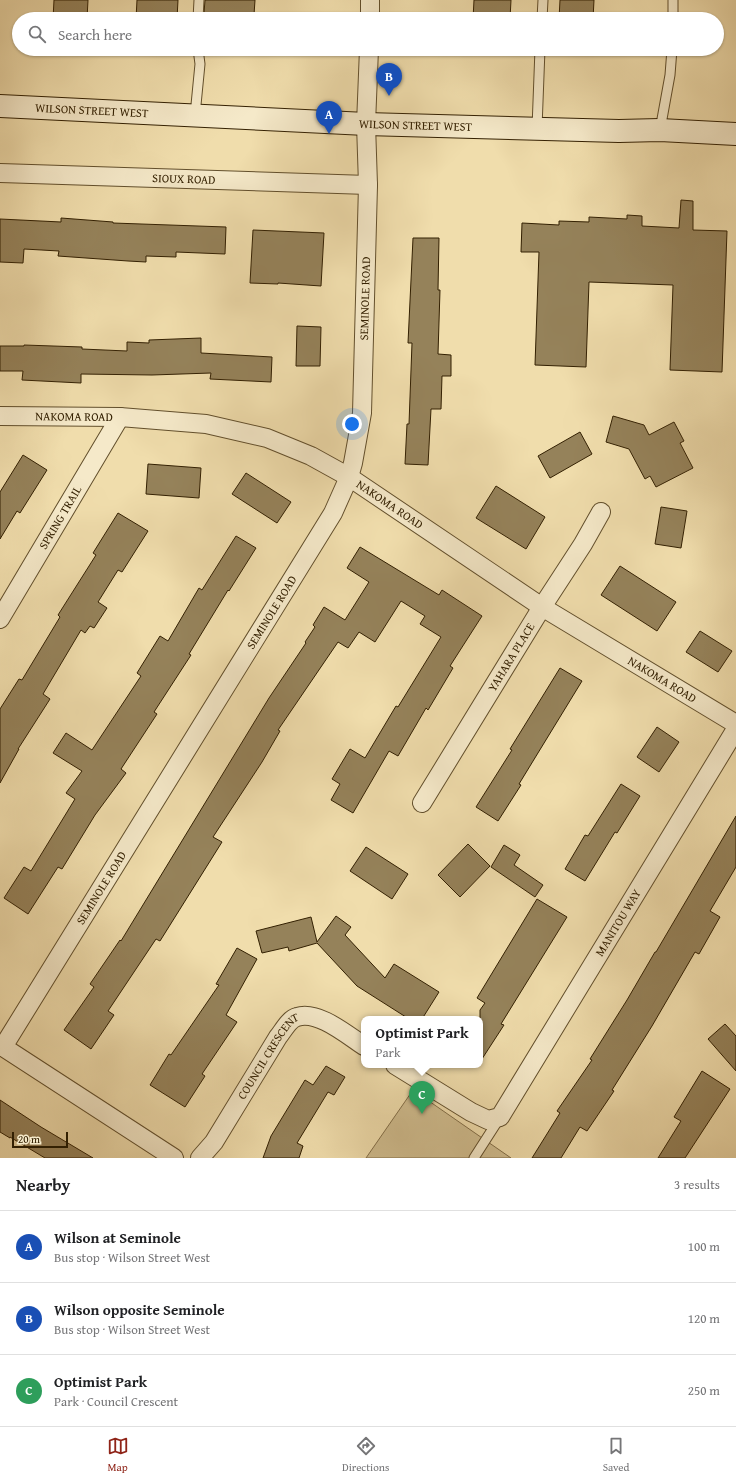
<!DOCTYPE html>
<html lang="en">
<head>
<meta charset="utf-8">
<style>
	body { margin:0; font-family:"Gentium Book Plus",serif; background:#f6f6f6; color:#202124 }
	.scale { position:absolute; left:12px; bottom:10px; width:56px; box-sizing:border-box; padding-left:4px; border:2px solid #332002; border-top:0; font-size:11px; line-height:14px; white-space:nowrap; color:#332002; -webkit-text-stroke:3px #f5e9c9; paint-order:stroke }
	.you { position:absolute; left:352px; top:424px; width:14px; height:14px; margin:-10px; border:3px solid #fff; border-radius:50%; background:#1a73e8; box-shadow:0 0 0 6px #1a73e833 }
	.badge { display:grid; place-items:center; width:26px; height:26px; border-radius:50%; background:#8f2418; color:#fff; font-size:13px; font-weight:700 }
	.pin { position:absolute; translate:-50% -33px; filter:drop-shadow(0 1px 2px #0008) }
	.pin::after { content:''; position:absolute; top:21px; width:14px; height:12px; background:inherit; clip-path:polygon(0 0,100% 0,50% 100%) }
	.popup { position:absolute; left:361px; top:1016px; width:122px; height:52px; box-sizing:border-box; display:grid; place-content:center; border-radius:8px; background:#fff; filter:drop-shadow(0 1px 3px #0005); font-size:13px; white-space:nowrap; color:#757577 }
	.popup b { font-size:15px; color:#202124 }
	.popup::after { content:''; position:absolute; left:50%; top:100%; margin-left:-8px; border:8px solid transparent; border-top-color:#fff }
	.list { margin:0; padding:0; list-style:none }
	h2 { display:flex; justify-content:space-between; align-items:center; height:52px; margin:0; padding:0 16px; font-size:17px }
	h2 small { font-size:13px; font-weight:400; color:#757577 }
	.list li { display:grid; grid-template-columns:26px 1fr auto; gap:12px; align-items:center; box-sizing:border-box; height:72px; padding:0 16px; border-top:1px solid #e0e0e0 }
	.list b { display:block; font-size:15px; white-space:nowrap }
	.list p { margin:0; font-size:13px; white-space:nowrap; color:#757577 }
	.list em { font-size:13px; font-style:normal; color:#757577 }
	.icon { flex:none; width:22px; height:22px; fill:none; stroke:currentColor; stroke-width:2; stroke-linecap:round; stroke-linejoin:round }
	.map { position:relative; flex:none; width:736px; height:1158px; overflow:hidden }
	.search { position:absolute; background:#fff; box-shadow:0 1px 3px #0004; left:12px; right:12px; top:12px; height:44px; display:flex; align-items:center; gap:10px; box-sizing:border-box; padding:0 14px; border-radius:22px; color:#757577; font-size:15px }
	.sheet { height:268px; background:#fff }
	nav { display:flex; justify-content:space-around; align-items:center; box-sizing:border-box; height:56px; border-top:1px solid #e0e0e0; background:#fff; font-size:11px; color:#757577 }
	nav a { display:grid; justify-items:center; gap:2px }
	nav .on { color:#8f2418 }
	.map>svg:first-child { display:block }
	.green { fill:#d0bd8f; stroke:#826e48 }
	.building { fill:#95825a; stroke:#332002 }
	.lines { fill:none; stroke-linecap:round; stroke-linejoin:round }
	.lane-casing { stroke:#624f2c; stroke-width:11 }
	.street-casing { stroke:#624f2c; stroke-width:20 }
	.secondary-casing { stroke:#332002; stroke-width:24 }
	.lane { stroke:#f5e9c9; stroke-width:9 }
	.street { stroke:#f5e9c9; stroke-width:18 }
	.secondary { stroke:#f5e9c9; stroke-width:22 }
	.labels { text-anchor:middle; stroke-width:3.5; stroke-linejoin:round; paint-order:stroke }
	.street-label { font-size:12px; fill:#332002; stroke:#f5e9c9 }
</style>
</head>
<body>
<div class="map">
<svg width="736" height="1158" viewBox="0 0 736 1158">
	<rect width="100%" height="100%" fill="#f0ddac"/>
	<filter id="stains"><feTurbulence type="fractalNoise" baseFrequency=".005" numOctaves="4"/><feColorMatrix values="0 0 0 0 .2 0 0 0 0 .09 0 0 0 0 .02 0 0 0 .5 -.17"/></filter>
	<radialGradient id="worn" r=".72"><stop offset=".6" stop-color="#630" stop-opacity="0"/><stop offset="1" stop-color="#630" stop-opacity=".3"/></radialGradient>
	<!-- green -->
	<polygon class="green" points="413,1090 511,1158 366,1158"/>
	<!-- building -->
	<g class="building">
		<polygon points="54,0 88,0 87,19 53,19"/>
		<polygon points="137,0 178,0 177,19 136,19"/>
		<polygon points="205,0 255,0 254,15 204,13"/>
		<polygon points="474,0 511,0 510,19 473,19"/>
		<polygon points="560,0 594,0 593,19 559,19"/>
		<polygon points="681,200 693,201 693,230 727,231 722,372 670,370 673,285 589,282 586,367 535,365 539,252 521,252 522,223 559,225 559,221 589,222 589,217 627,219 627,215 642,216 642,226 679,228"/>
		<polygon points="61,218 113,222 113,223 226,227 225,254 176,252 176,257 146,256 146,262 128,261 58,256 59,251 24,249 23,263 0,262 0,219 61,222"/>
		<polygon points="253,230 324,233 321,286 278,283 278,284 250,283"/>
		<polygon points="413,238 439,238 438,290 440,290 438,354 451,355 451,376 442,376 441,409 431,409 428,465 405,464 407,424 409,424 412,343 408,343"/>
		<polygon points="297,326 321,327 320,366 296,366"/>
		<polygon points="201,338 201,353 272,357 271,382 210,379 211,373 152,375 81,374 81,383 22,380 23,371 0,371 0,346 24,346 24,345 82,347 82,349 127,351 127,342 149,343 149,340"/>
		<polygon points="613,416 644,425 649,435 674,422 684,441 680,443 693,468 656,487 650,476 645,479 629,449 606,442"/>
		<polygon points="580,432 592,454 550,478 538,456"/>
		<polygon points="23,455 47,470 20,513 17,511 0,539 0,492"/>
		<polygon points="148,464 201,468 199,498 146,494"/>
		<polygon points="246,473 291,502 277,523 232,494"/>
		<polygon points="496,486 545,517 526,549 476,518"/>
		<polygon points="661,507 687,511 681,548 655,544"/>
		<polygon points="118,513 148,531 122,572 118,570 98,602 107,608 94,628 90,626 85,633 81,630 43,694 50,699 18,749 19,749 0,783 0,709 19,679 22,680 60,617 58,615 96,555 93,553"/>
		<polygon points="236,536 256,548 229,591 228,590 189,654 191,655 154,712 157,714 121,769 126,773 95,815 62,869 58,867 28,914 4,898 24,867 31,871 75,799 66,793 82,771 53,753 66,733 92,750 141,676 137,673 160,636 168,641 199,588 202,590"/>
		<polygon points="360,547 439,595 442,590 482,616 450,666 453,668 428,710 426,708 398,756 389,751 353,813 331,800 340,784 332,779 350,749 365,758 396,706 398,707 441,637 420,624 425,616 401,601 375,642 359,632 348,648 338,642 278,730 280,731 262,762 213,837 222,842 160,941 156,939 108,1011 114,1015 91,1049 64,1030 94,987 90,984 120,940 121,941 269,698 306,643 305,642 315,627 313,625 324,607 345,620 369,582 347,568"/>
		<polygon points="620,566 676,602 657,631 601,595"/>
		<polygon points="700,631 732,651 718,672 686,652"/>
		<polygon points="560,668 582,681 519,784 521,785 498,821 476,807 512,750 510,749"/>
		<polygon points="657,727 679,742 659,772 637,757"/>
		<polygon points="621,784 640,796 617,833 615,832 585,881 565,869 585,835 588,836"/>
		<polygon points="736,816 736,867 710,911 720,917 699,954 695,952 652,1026 612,1090 614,1091 587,1131 580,1127 561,1158 532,1158 560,1113 557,1111 592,1060 590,1059 627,1000 655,952 656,952"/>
		<polygon points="468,844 490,866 460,897 438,875"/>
		<polygon points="504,845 520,855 514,865 543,885 535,897 491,867"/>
		<polygon points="366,847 408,874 392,899 350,871"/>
		<polygon points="537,899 567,917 501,1024 504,1025 480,1062 480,1010 485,1003 477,998"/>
		<polygon points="336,916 351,927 345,935 385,978 394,964 439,992 422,1019 409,1019 357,986 317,943 289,951 288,947 262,953 256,931 311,917 317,942"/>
		<polygon points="237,948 257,959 226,1015 237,1022 202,1074 205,1076 185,1107 150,1085 169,1054 171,1055 219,985 216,984"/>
		<polygon points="725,1024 736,1036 736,1071 708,1039"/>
		<polygon points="326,1066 345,1077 334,1095 328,1092 297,1143 303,1146 299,1158 263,1158 271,1136 305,1080 313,1085"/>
		<polygon points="702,1071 730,1089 685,1158 658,1158 681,1121 674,1117"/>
		<polygon points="0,1100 41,1127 93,1158 45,1158 10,1137 10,1138 0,1132"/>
	</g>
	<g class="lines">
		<defs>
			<g id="lane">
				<polyline points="198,19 199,0"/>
				<polyline points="542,19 543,0"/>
				<polyline points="673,19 673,0"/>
				<polyline points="195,115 200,64 198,49"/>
				<polyline points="537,128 540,49"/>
				<polyline points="660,130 670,75 672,49"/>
				<polyline points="474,1158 499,1119"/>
			</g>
			<g id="street">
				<polyline points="370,19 370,0"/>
				<path id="s1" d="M0,173L368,185"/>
				<path id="s2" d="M0,416L120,417L206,424L267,438L311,456L349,477L542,607L736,724"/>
				<path id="s3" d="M0,619L120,417"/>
				<path id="s4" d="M422,803L542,607L583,544L601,512"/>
				<polyline points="0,1045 174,1158"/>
				<path id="s5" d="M3,1047L333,513L349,477L353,463L362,413L368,185L366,124L369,49"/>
				<path id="s6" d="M395,1065L471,1112L488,1120L500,1117L736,729"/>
				<path id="s7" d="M200,1158L214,1142L278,1037C283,1031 289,1019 297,1017C318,1010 347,1035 364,1046"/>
			</g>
			<g id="secondary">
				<path id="s8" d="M0,106L366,124L619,131L660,130L736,134"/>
			</g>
		</defs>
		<!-- lane casing -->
		<use href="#lane" class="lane-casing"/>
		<!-- street casing -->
		<use href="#street" class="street-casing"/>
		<!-- secondary casing -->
		<use href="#secondary" class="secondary-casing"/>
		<!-- lane -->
		<use href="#lane" class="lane"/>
		<!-- street -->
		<use href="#street" class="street"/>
		<!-- secondary -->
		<use href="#secondary" class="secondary"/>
	</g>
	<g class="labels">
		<!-- street labels -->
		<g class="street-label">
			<text dy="4" stroke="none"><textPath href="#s8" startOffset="92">WILSON STREET WEST</textPath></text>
			<text dy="4" stroke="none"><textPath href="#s8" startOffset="416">WILSON STREET WEST</textPath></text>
			<text dy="4" stroke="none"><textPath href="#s1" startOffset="184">SIOUX ROAD</textPath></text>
			<text dy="4" stroke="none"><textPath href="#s5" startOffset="847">SEMINOLE ROAD</textPath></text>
			<text dy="4" stroke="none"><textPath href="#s2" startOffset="74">NAKOMA ROAD</textPath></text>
			<text dy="4" stroke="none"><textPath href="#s2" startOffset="409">NAKOMA ROAD</textPath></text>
			<text dy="4" stroke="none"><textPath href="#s3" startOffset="118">SPRING TRAIL</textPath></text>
			<text dy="4" stroke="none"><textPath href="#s5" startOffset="511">SEMINOLE ROAD</textPath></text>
			<text dy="4" stroke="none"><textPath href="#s4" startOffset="171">YAHARA PLACE</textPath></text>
			<text dy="4" stroke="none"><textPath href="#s2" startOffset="733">NAKOMA ROAD</textPath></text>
			<text dy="4" stroke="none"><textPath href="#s5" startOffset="187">SEMINOLE ROAD</textPath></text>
			<text dy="4" stroke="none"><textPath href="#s6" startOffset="348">MANITOU WAY</textPath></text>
			<text dy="4" stroke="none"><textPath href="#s7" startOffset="123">COUNCIL CRESCENT</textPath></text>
		</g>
	</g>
	<rect width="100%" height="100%" filter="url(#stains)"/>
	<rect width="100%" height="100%" fill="url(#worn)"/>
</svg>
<div class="scale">20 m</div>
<div class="you"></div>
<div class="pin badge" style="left:329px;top:134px;background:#1a4fb4">A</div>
<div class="pin badge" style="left:389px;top:96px;background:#1a4fb4">B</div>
<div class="pin badge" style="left:422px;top:1114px;background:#2e9e5b">C</div>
<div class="popup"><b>Optimist Park</b>Park</div>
<div class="search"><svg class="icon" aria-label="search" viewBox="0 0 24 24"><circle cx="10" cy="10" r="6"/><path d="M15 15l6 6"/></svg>Search here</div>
</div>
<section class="sheet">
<h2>Nearby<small>3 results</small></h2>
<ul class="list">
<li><span class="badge" style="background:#1a4fb4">A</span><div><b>Wilson at Seminole</b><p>Bus stop · Wilson Street West</p></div><em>100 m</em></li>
<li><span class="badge" style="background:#1a4fb4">B</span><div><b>Wilson opposite Seminole</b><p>Bus stop · Wilson Street West</p></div><em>120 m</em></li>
<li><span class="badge" style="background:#2e9e5b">C</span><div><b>Optimist Park</b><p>Park · Council Crescent</p></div><em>250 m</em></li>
</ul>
</section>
<nav>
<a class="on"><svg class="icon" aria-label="map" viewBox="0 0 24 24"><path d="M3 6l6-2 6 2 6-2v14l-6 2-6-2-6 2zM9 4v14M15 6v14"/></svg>Map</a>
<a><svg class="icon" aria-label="directions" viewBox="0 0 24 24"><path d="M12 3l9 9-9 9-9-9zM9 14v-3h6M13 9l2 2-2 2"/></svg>Directions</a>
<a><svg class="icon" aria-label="saved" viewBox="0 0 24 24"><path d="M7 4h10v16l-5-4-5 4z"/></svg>Saved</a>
</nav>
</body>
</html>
